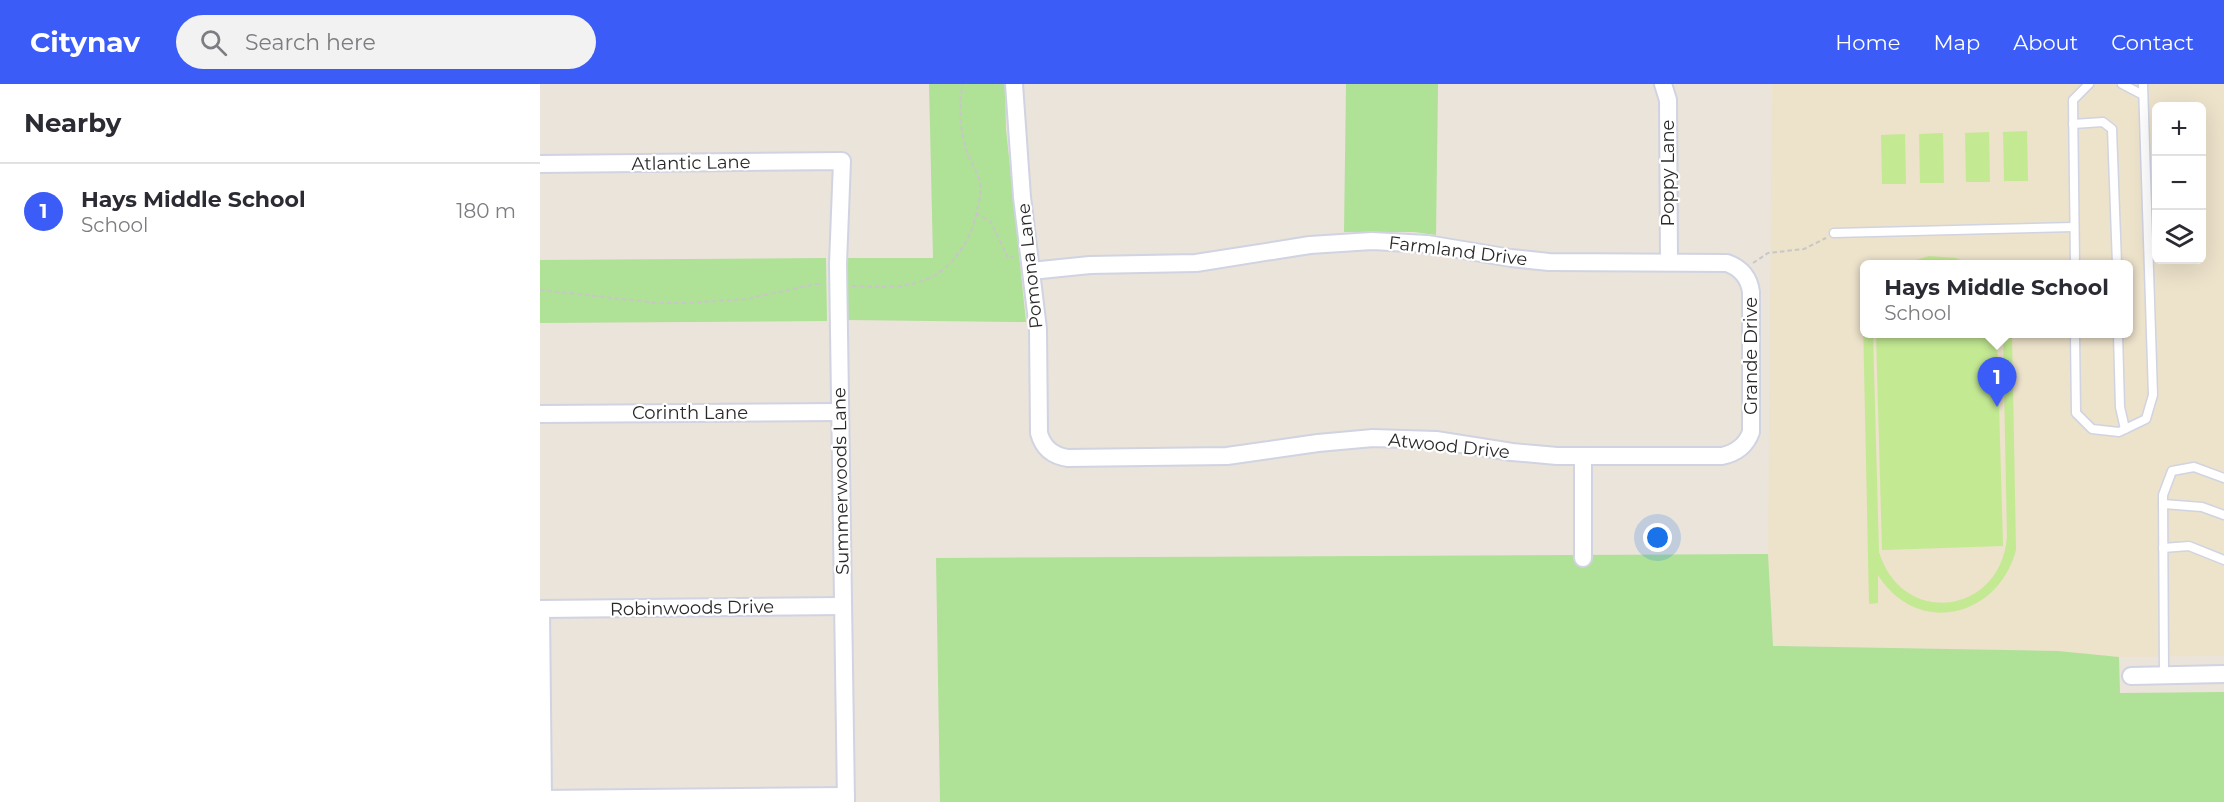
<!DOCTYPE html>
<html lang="en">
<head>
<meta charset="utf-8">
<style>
	body { margin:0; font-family:Montserrat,sans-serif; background:#f2f2f3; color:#2b2b33 }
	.controls { position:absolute; right:18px; top:18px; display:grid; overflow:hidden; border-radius:9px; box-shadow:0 6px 24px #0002 }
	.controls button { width:54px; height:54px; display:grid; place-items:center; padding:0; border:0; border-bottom:2px solid #e1e1e2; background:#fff; color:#2b2b33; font:30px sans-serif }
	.you { position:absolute; left:1118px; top:454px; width:21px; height:21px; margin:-15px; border:4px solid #fff; border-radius:50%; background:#1a73e8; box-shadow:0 0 0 9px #1a73e833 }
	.badge { display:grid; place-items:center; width:39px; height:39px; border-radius:50%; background:#3b5cf7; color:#fff; font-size:20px; font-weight:700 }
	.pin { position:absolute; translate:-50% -50px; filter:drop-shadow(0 2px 3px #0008) }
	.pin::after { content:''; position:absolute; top:32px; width:21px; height:18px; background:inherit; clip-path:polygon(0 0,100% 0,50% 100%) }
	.popup { position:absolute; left:1320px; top:176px; width:273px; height:78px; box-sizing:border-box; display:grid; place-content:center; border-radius:9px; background:#fff; filter:drop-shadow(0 2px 4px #0005); font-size:20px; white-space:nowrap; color:#7c7c81 }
	.popup b { font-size:22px; color:#2b2b33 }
	.popup::after { content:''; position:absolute; left:50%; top:100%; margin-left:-12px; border:12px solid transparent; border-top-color:#fff }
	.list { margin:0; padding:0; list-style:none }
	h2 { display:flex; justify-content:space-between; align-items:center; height:78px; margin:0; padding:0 24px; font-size:26px }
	h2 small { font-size:20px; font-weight:400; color:#7c7c81 }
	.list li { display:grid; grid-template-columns:39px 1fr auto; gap:18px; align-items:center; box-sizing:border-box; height:96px; padding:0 24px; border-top:2px solid #e1e1e2 }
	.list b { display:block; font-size:22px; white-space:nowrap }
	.list p { margin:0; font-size:20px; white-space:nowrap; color:#7c7c81 }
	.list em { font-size:20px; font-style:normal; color:#7c7c81 }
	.icon { flex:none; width:33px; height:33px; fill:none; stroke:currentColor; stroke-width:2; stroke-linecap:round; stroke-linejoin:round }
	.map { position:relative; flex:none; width:1684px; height:718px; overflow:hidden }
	header { display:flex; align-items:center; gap:36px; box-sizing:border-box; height:84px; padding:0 30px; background:#3b5cf7; color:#fff }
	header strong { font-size:28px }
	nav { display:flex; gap:33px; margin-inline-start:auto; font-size:21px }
	.search { width:420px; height:54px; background:#f2f2f3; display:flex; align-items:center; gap:15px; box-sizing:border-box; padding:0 21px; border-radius:33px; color:#7c7c81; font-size:22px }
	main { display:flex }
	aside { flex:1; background:#fff }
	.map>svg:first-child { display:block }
	.education { fill:#ede2ca; fill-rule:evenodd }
	.green { fill:#afe197 }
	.pitch { fill:#c3e993 }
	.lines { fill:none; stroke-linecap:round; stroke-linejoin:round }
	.lane-casing { stroke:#d0d3e2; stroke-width:11 }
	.street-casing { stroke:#d0d3e2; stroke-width:20 }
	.path { stroke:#c7c7c7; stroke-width:2; stroke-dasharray:4.5 3; stroke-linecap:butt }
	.lane { stroke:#fff; stroke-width:8 }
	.street { stroke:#fff; stroke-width:16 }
	.labels { text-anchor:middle; stroke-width:4.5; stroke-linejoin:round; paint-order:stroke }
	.street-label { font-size:18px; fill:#292929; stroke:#fff }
</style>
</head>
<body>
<header>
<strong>Citynav</strong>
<div class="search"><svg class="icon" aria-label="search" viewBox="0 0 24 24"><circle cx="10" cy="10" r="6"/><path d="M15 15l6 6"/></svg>Search here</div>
<nav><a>Home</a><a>Map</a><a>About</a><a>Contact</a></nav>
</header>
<main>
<aside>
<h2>Nearby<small></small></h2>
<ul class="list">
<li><span class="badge">1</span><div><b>Hays Middle School</b><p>School</p></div><em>180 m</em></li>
</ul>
</aside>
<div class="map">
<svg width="1684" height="718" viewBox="0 0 1684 718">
	<rect width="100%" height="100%" fill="#ebe4da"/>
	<!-- education -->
	<path class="education" d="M1232,0H1684V572L1579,573L1518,567L1232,562L1228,470ZM1616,22H1662V176H1616ZM1325,180H1589V250H1325Z"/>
	<!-- green -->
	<g class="green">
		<polygon points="389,0 465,0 466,45 486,238 306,236 304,174 393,174"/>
		<polygon points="806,0 898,0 896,151 874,148 804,148"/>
		<polygon points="286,174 287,237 0,239 0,176"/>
		<polygon points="1228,470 1233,562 1518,567 1579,573 1580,609 1684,608 1684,718 400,718 396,474"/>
	</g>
	<!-- pitch -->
	<g class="pitch">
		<polygon points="1487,47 1488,97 1464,97 1463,48"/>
		<polygon points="1449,48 1450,98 1426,98 1425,49"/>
		<polygon points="1403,49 1404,99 1380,99 1379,50"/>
		<polygon points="1365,50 1366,100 1342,100 1341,51"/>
		<polygon points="1389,172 1416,174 1432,180 1363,180"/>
		<path d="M1322,188H1325V250H1333L1339,468C1362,544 1461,531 1467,453L1463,250H1472L1476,466C1458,534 1377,553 1338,491V519L1329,520Z"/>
		<polygon points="1336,250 1457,250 1463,462 1342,466"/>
	</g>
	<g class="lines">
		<defs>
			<g id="lane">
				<polyline points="1582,0 1603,11"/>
				<polyline points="1533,40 1563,38 1572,45 1577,180"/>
				<polyline points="1294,149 1534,143"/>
				<polyline points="1535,180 1533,16 1549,0"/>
				<polyline points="1535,250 1536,329 1552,345 1579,348 1606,335 1613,311 1603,0"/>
				<polyline points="1578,250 1580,323 1585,345"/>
				<polyline points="1623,420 1662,423 1684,431"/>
				<polyline points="1623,464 1649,462 1684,476"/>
				<polyline points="1624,590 1623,411 1632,387 1654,383 1684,394"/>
			</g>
			<g id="street">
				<path d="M474,0L482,113L498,245L499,349C503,364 513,372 528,374L687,372L778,359L833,354L896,356L972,368L1017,372H1182C1196,369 1206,362 1211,348V208C1209,193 1201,184 1187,179L1009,178L971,174L887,160L832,157L770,161L656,179L550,181L491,187"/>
				<polyline points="1123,0 1128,16 1129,178"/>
				<polyline points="0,80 302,77 298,180 306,718"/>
				<polyline points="0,330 300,328"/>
				<polyline points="1043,372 1043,474"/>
				<polyline points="0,525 303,522"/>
				<polyline points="1,525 3,715"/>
				<polyline points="1591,592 1684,590"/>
				<polyline points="0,715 306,712"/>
			</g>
		</defs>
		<!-- lane casing -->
		<use href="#lane" class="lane-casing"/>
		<!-- street casing -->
		<use href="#street" class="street-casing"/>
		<!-- path -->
		<g class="path">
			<polyline points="436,129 451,138 468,174 474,172"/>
			<polyline points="1213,179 1228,169 1264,165 1286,154"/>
			<path d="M312,202C351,203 386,207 414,175C423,164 430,152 434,139C437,126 442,112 440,98C438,88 430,78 427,68C420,47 418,22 423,0"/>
			<polyline points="0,206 119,219 146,219 206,215 276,200 283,200"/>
		</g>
		<!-- lane -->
		<use href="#lane" class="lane"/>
		<!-- street -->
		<use href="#street" class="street"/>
	</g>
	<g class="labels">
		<!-- street labels -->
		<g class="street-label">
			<text transform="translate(151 79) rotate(-1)" y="6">Atlantic Lane</text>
			<text transform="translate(1128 89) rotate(-90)" y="6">Poppy Lane</text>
			<text transform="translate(918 167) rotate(7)" y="6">Farmland Drive</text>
			<text transform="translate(490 182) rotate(-96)" y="6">Pomona Lane</text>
			<text transform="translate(1211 272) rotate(-90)" y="6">Grande Drive</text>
			<text x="150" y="335">Corinth Lane</text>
			<text transform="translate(909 362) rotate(6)" y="6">Atwood Drive</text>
			<text transform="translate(301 397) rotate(-91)" y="6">Summerwoods Lane</text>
			<text transform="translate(152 524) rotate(-1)" y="6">Robinwoods Drive</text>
		</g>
	</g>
</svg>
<div class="controls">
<button>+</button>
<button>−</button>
<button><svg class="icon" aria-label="layers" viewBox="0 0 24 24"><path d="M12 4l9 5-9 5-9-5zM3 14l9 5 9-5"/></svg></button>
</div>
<div class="you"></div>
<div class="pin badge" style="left:1457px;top:323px">1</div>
<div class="popup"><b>Hays Middle School</b>School</div>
</div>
</main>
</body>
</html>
